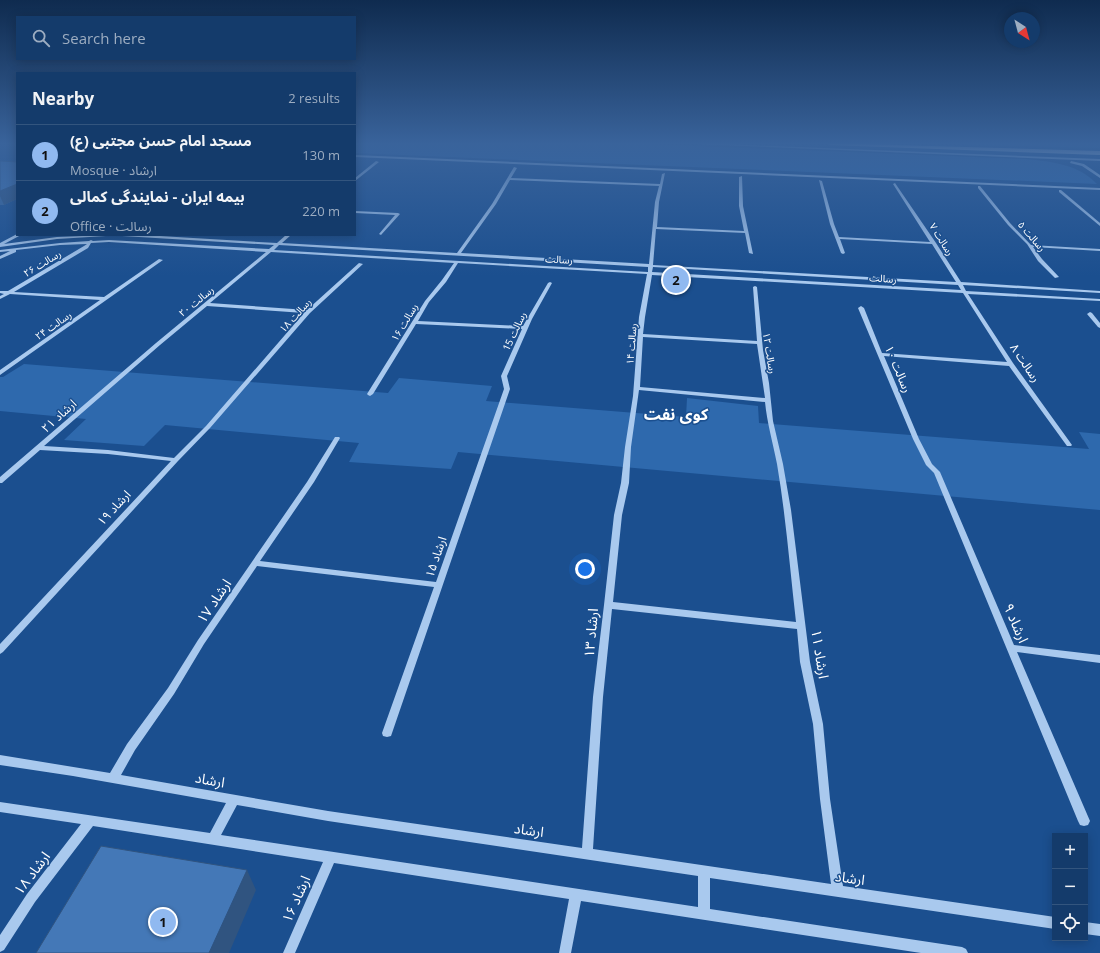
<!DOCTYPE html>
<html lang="en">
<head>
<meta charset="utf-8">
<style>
	body { margin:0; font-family:"Open Sans","Noto Sans Arabic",sans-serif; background:#214673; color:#f1f3f6 }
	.controls { position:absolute; right:12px; bottom:12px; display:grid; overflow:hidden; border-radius:0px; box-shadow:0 2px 10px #0003 }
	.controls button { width:36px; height:36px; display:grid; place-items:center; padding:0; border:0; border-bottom:1px solid #33557e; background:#143b6b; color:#f1f3f6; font:20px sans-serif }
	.compass { position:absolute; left:1004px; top:12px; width:36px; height:36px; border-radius:50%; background:#143b6b; box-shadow:0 2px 10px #0003; rotate:144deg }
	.you { position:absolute; left:585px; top:569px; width:14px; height:14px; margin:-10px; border:3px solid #fff; border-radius:50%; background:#1a73e8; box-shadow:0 0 0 6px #1a73e833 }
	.badge { display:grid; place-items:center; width:26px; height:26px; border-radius:50%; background:#90b9f0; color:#111; font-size:13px; font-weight:700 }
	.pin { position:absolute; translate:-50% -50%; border:2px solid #fff; box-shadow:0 1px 4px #0006 }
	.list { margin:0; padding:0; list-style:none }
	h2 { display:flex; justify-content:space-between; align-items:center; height:52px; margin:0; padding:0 16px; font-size:17px }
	h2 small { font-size:13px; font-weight:400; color:#9dadc1 }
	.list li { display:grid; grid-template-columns:26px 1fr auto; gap:12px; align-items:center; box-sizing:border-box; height:56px; padding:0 16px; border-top:1px solid #33557e }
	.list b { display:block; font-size:15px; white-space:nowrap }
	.list p { margin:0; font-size:13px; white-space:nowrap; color:#9dadc1 }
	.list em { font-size:13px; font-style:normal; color:#9dadc1 }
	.icon { flex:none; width:22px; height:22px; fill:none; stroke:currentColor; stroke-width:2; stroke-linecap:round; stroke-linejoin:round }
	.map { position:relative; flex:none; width:1100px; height:953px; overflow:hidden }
	.search { position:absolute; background:#143b6b; box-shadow:0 2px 10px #0003; left:16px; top:16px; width:340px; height:44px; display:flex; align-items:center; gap:10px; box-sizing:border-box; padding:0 14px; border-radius:0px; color:#9dadc1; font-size:15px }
	.panel { position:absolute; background:#143b6b; box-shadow:0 2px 10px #0003; left:16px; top:72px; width:340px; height:164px; border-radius:0px }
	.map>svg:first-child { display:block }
	.green { fill:#2e69ad }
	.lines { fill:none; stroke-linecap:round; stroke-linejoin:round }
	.minor { fill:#a9c9ee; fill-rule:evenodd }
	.highway { fill:#fff; fill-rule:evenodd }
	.wall { fill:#3a679d }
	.shaded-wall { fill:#305480 }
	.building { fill:#4478b7; stroke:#305480 }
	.labels { text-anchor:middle; stroke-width:3; stroke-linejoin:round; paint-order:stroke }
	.far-street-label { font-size:10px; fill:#fff; stroke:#1b4f8f }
	.street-label { font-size:12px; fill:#fff; stroke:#1b4f8f }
	.near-street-label { font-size:14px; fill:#fff; stroke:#1b4f8f }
	.district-label { font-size:16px; font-weight:bold; fill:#fff; stroke:#1b4f8f }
</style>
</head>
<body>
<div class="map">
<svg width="1100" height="953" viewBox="0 0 1100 953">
	<rect width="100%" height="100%" fill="#1b4f8f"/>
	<!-- green -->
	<g class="green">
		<path d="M355,143H621L1026,159C1053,162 1078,164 1097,184L355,153Z"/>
		<polygon points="901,143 1100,143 1100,148"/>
		<polygon points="24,364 388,393 399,378 492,386 486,401 686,417 687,398 758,406 759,423 1089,449 1079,432 1100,434 1100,510 458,452 451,469 349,462 359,443 165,425 144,446 64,440 86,419 0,411 0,377 3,377"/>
	</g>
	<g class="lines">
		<!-- minor -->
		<g class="minor">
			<polygon points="673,143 697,143 1100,159 1100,161"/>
			<polygon points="355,155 1100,188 1100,190 355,157"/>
			<polygon points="376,161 379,162 355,181 355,178"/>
			<polygon points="1071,161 1084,164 1100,175 1100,178 1082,166 1070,163"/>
			<path d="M514,167L517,168L511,178L660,184L662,174L665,173L659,202L657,227L744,231L739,206V177L742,176L743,206L753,254L749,253L745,233L656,229L653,265L956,282L932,244L840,239L845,253L843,254L841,253L830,224L819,180L822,181L834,224L839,237L930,242L893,184L895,183L936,243L961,282L1100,291V293L963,285L966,291L1100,299V301L968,294L1013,363L1072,445L1071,446H1067L1009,366L884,356L919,439L932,464L940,472L1014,645L1100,655V663L1017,652L1090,821L1088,825L1084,826L1080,825L1078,821L934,473L926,465L913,439L858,308L861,306L864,308L882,353L1007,362L963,293L652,275L645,317L643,334L757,341L753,287L755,286L757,287L763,350L769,383L773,421L783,464L791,510L810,662L823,724L830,799L843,886L1055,917V929L710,878V909L962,947L966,949L968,953H921L581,901L571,953H559L569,899L334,863L295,953H283L323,862L93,826L35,902L4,950L0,952V935L27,894L81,824L0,812V802L210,833L226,803L73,776L0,765V755L110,773L127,744L168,688L198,640L307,482L335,437H339L340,438L314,482L260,561L436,582L504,389L501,376L522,329L416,324L373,394L370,396L368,395L367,394L425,301L442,280L454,263L271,252L210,303L307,310L359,263L363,264L310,313L210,428L178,461L3,652L0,654V644L171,461L108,454L40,450L2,483H0V477L156,343L266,252L109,242L91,243L88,248L14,292L104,297L159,259L163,260L0,375V370L100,300L10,294L0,299V296L4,294L0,293V291H8L84,246L87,244L60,245L16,250V252L0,259V256L10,251L0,252V250L60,243L89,241L91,240L93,241L109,240L269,249L274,245L122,236L120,235H143L277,243L286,235H291L282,243L457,253L492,204ZM510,180L659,186L655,202L649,264L461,253L496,204ZM279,245L648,267V272L274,250ZM458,263L647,274L639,317L633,396L625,447L621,483L614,515L604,605L593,697L582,848L328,811L121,775L135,750L174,694L204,644L257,566L434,587L382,733L383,736L387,737L391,736L510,389L507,376L532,319L552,283L550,282L548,283L523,326L418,321L429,302L446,282ZM653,267L958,285L961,290L652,272ZM207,306L304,313L206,426L174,458L108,450L44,446L160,345ZM643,337L757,344L765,398L640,387ZM639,390L765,402C767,423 773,443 777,464C786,517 790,570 796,622L613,602L622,515L629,483L631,447ZM612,609L797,629L800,662L813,724L820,799L831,884L593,849L603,697ZM237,805L328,821L698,876V907L221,835Z"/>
			<polygon points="978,186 980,186 1010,223 1031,245 1100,249 1100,251 1033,247 1042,259 1059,277 1055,278 1038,261 1027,244 1008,225 978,188"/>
			<polygon points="1059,190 1061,190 1100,223 1100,226 1059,192"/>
			<polygon points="355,211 398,213 400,214 381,235 379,234 395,215 355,213"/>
			<polygon points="17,234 21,235 4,244 57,237 108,235 106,236 57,239 0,247 0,243"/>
			<polygon points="1090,312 1092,313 1100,323 1100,328 1098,327 1087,314"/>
			<polygon points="1085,922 1100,924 1100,936 1085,934"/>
		</g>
		<!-- highway -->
		<polygon class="highway" points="827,143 1100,151 1100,155 830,145"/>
	</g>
	<!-- wall -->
	<polygon class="wall" points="0,161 17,162 17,199 4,205 0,205"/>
	<!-- shaded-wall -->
	<g class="shaded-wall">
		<polygon points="17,184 17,199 4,205 0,196 0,191"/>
		<polygon points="247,870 256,890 229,953 209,953"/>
	</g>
	<!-- building -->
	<g class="building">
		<polygon points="0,161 1,161 17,162 17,184 0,191"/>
		<polygon points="101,846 247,870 209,953 36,953"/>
	</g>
	<!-- sky -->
	<linearGradient id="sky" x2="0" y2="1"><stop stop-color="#0f2b4f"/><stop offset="0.52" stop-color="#39639b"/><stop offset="1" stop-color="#39639b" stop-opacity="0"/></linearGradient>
	<rect width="1100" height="276" fill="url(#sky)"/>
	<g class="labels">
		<!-- far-street labels -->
		<g class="far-street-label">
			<text transform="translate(1032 236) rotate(49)" y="4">رسالت ۵</text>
			<text transform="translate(942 239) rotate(58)" y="4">رسالت ۷</text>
			<text transform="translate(559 259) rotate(3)" y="4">رسالت</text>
			<text transform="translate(42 263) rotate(-31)" y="4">رسالت ۲۶</text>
			<text transform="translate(883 278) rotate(4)" y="4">رسالت</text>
			<text transform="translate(196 301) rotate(-39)" y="4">رسالت ٢٠</text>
			<text transform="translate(295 315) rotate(-48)" y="4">رسالت ۱۸</text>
			<text transform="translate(404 322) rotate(-59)" y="4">رسالت ۱۶</text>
			<text transform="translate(53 325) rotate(-35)" y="4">رسالت ۲۴</text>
			<text transform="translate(514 331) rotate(-65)" y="4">رسالت 15</text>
			<text transform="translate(631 344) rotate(-85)" y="4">رسالت ۱۴</text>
			<text transform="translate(770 353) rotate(81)" y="4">رسالت ۱۲</text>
		</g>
		<!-- street labels -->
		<g class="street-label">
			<text transform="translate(1025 363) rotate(56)" y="4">رسالت ۸</text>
			<text transform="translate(898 369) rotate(67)" y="4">رسالت ۱۰</text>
			<text transform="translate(59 416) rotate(-42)" y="4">ارشاد ۲۱</text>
			<text transform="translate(114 508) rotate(-47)" y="4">ارشاد ۱۹</text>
			<text transform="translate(436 557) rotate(-71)" y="4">ارشاد ۱۵</text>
		</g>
		<!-- near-street labels -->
		<g class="near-street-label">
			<text transform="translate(214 601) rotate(-56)" y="5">ارشاد ۱۷</text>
			<text transform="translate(1016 623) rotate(67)" y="5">ارشاد ۹</text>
			<text transform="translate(591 633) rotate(-85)" y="5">ارشاد ۱۳</text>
			<text transform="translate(820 654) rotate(81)" y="5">ارشاد ۱۱</text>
			<text transform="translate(210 780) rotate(10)" y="5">ارشاد</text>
			<text transform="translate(529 830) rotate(8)" y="5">ارشاد</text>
			<text transform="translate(32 873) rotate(-53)" y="5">ارشاد ۱۸</text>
			<text transform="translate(850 878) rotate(8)" y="5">ارشاد</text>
			<text transform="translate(296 899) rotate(-66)" y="5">ارشاد ۱۶</text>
		</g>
		<!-- district labels -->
		<g class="district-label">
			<text x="676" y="420">کوی نفت</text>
		</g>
	</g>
</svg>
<div class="controls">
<button>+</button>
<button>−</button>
<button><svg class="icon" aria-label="locate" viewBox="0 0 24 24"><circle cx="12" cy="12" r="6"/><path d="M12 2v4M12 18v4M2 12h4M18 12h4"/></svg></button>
</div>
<svg class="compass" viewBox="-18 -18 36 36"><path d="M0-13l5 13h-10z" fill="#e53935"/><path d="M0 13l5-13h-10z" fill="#9dadc1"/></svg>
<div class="you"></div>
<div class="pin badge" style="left:163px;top:922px">1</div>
<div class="pin badge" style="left:676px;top:280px">2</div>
<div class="search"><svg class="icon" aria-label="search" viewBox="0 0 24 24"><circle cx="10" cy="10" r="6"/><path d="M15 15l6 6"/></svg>Search here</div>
<section class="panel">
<h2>Nearby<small>2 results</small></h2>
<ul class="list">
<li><span class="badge">1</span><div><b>مسجد امام حسن مجتبی (ع)</b><p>Mosque · ارشاد</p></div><em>130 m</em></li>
<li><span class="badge">2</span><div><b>بیمه ایران - نمایندگى کمالى</b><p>Office · رسالت</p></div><em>220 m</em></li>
</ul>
</section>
</div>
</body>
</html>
